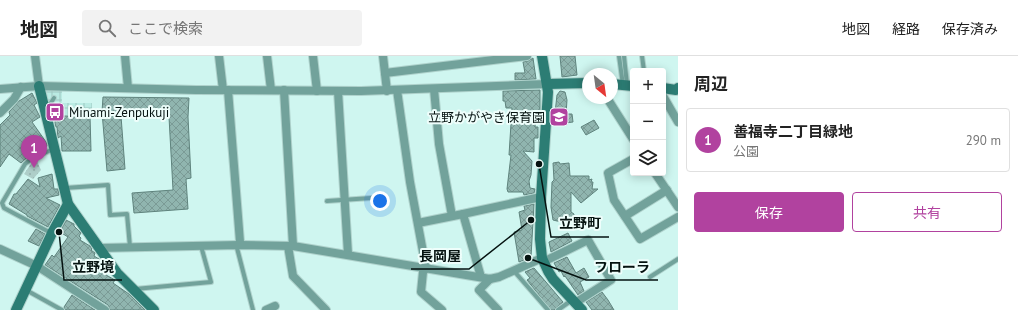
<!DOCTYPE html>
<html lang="ja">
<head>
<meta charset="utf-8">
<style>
	body { margin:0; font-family:"PT Sans","Noto Sans JP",sans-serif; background:#f2f2f2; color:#222 }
	.controls { position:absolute; right:12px; top:12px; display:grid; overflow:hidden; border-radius:4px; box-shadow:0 2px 10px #0003 }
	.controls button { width:36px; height:36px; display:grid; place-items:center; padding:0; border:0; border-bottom:1px solid #e0e0e0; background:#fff; color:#222; font:20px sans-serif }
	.compass { position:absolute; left:582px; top:12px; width:36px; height:36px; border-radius:50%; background:#fff; box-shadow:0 2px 10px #0003; rotate:151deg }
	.you { position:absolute; left:380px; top:145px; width:14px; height:14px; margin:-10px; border:3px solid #fff; border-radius:50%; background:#1a73e8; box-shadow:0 0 0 6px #1a73e833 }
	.badge { display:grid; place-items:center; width:26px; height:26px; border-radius:50%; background:#b1429f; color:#fff; font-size:13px; font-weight:700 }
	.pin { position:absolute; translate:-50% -33px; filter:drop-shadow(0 1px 2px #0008) }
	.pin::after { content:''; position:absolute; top:21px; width:14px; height:12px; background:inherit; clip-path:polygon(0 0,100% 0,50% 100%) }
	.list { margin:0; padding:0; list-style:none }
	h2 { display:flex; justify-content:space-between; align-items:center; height:52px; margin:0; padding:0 16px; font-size:17px }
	h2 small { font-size:13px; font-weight:400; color:#767676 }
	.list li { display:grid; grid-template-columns:26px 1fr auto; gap:12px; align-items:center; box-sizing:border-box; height:64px; margin:0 8px 8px; padding:0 8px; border:1px solid #e0e0e0; border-radius:4px }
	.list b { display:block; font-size:15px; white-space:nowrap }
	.list p { margin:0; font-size:13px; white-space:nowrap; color:#767676 }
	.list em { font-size:13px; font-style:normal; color:#767676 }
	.actions { display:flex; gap:8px; padding:12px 16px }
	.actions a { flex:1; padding:9px 0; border:1px solid #b1429f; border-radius:4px; text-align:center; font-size:14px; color:#b1429f }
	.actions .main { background:#b1429f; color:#fff }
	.icon { flex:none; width:22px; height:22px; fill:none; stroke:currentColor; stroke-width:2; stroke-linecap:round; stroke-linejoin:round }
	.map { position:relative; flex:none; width:678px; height:254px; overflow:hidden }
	header { display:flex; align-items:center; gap:24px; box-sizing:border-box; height:56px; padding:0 20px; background:#fff; border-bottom:1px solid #e0e0e0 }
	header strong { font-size:19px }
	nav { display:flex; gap:22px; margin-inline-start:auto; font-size:14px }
	.search { width:280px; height:36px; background:#f2f2f2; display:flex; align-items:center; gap:10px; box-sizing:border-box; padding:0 14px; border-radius:4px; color:#767676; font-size:15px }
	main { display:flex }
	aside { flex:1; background:#fff }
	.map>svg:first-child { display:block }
	.industrial { fill:url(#industrial-grid) }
	.park { fill:url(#park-dots) }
	.building { fill:url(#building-cross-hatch); stroke:#5f837d }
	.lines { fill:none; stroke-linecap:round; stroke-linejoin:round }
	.lane-casing { stroke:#afd2cc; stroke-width:6 }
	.street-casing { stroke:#afd2cc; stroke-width:10 }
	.secondary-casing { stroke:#afd2cc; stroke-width:12 }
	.lane { stroke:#72a29b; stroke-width:4 }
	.street { stroke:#72a29b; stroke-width:8 }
	.secondary { stroke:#2c7d74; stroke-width:10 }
	.labels { text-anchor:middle; stroke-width:4; stroke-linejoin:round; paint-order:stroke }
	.poi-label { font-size:13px; fill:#051210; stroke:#eefefb; text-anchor:start }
	.leader { fill:none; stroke:#051210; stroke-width:1.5 }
	.callout-dot { fill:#051210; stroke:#eefefb; stroke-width:1.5 }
	.callout-label { font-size:14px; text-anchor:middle; font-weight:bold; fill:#051210; stroke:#eefefb; stroke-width:4; stroke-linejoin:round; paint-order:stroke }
</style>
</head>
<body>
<header>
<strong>地図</strong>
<div class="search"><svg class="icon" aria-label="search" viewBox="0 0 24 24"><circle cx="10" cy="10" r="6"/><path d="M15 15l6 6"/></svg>ここで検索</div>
<nav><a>地図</a><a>経路</a><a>保存済み</a></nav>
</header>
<main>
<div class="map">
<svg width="678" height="254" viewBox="0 0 678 254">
	<defs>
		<pattern id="industrial-grid" width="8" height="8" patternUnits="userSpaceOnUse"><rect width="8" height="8" fill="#baebe3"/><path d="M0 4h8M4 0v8" fill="none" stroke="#9ec8c2"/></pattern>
		<pattern id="park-dots" width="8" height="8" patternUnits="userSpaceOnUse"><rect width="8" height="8" fill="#aecec9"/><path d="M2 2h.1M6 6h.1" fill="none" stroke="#94b0ac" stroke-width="1.8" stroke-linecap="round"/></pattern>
		<pattern id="building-cross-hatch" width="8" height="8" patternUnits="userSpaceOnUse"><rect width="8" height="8" fill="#90b5af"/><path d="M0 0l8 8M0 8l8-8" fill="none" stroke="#7b9b96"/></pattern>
	</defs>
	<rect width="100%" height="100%" fill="#cff6f0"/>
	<!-- industrial -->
	<polygon class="industrial" points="49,32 62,33 62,47 92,47 92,59 50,59 45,36"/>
	<!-- park -->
	<polygon class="park" points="36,103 41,114 33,123 24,118 30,109"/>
	<!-- building -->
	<g class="building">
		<polygon points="560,0 575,0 577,19 562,21"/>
		<polygon points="533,2 536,23 515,24 515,17 525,17 523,6 528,5"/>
		<polygon points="540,34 540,58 536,58 535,71 538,71 538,82 534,82 534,96 523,95 532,105 531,119 529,125 530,132 535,133 534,137 524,139 523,136 508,136 507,133 511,99 509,99 512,52 506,52 505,45 503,45 503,35"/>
		<polygon points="560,35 565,36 567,44 566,58 572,58 573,66 557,68 555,57 557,39"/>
		<polygon points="32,37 37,47 34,49 40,61 32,66 46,86 47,90 30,99 21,107 9,98 0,111 0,69 10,59 9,56 19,45"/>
		<polygon points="103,41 189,42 188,61 191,122 186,123 188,153 134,157 132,137 173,134 169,61 121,60 125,113 107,115 102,56"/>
		<polygon points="55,60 90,60 91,95 62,95 61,80 58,82 57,71 56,71 55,67"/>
		<polygon points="594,64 599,72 586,79 581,71"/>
		<polygon points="559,106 560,108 569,107 570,120 589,120 589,124 592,123 591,126 593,126 592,133 598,133 581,147 571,136 571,156 574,158 573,163 570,163 569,166 557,165 553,164 551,151 552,126 554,124 553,107"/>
		<polygon points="52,118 54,133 58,133 59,139 46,142 60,149 48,171 27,160 27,159 9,148 14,138 16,138 28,123 40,131 38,122"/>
		<polygon points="534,148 531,201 519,206 514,176 522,174 519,156 525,154 524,150"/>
		<polygon points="66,164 74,168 74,170 81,177 79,180 81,182 80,184 90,190 92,193 91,194 95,197 94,200 99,203 108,216 106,219 115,224 113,227 129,238 145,254 110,254 108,249 45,209 52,199 54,201 68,181 60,176"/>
		<polygon points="36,173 45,178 39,190 28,185"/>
		<polygon points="568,177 572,185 551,196 549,186"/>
		<polygon points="567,201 576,217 584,212 589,221 580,226 584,235 578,239 565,220 564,221 561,215 559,216 554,207"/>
		<polygon points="534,212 563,246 554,254 551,254 527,224 530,222 525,216"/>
		<polygon points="602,236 608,244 614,254 592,254 586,246"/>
		<polygon points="72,239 95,254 65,254 64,251"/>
	</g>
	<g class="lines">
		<defs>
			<g id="lane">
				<polyline points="619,0 623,29"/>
				<polyline points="624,0 627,29"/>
				<polyline points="642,0 644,15"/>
				<polyline points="47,53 54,42"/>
				<polyline points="65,132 108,129 110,159 127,158 130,191"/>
				<polyline points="327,145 371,142"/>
				<polyline points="51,177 4,152 2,147 25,108 32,102 54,93"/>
				<polyline points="239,189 237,192 253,254"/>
				<polyline points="514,215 548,254"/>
				<polyline points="650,221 678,203"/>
				<polyline points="135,233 211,226 201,190"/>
				<polyline points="26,234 62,254"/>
				<polyline points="558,254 572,244"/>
			</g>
			<g id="street">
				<polyline points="35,0 39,30"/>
				<polyline points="125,0 128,32"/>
				<polyline points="219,0 223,34"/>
				<polyline points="267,0 271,34"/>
				<polyline points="313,0 317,35"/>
				<polyline points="383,0 387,35"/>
				<polyline points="385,17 527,0"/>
				<polyline points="0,33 39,30 196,34 361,35 547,28"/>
				<polyline points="434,33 439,88 452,160"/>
				<polyline points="228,34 240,186 239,189"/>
				<polyline points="284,34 293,190"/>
				<polyline points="397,34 410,126 426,212 423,216 421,236 442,254"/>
				<polyline points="338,35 348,198"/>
				<polyline points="663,40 678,66"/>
				<polyline points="607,42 633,83"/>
				<polyline points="0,57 14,43 21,31"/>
				<polyline points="633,103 608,117 614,144 640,183 678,161"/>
				<polyline points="655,117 678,151"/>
				<polyline points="463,158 481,221"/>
				<polyline points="625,160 667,134"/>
				<polyline points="418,167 463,158 541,141"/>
				<polyline points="288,190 293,220 326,254"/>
				<polyline points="99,192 239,189 293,190 490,223 499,221 542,202"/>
				<polyline points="0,193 37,210 105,254"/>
				<polyline points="543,206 588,184 611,224 575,247"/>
				<polyline points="490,223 479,234 498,254"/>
				<polyline points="266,254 275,250"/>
			</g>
			<g id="secondary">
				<polyline points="542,0 548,36 541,141 540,183 542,202 548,215 553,223 582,254"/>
				<polyline points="547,28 588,27"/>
				<polyline points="612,28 633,30"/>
				<polyline points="39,30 68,148 117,217 154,254"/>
				<polyline points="663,32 676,34 678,32"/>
				<polyline points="16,254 52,177 68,148"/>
			</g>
		</defs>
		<!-- lane casing -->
		<use href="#lane" class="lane-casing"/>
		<!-- street casing -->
		<use href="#street" class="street-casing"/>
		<!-- secondary casing -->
		<use href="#secondary" class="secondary-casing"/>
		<!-- lane -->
		<use href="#lane" class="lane"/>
		<!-- street -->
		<use href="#street" class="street"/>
		<!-- secondary -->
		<use href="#secondary" class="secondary"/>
	</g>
	<!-- icons -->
	<defs>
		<symbol id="bus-square" viewBox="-11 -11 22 22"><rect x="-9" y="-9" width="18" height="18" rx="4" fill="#b1429f" stroke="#eefefb"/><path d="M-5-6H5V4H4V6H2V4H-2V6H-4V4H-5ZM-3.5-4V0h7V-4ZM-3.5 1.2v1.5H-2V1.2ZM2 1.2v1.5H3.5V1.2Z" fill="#fff"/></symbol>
		<symbol id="school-square" viewBox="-11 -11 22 22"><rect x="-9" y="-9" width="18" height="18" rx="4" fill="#b1429f" stroke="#eefefb"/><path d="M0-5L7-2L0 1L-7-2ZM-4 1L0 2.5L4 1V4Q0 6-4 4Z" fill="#fff"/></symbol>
	</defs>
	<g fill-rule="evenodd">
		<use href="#bus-square" x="44" y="45" width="22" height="22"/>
		<use href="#school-square" x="548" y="50" width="22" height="22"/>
	</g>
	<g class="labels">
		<!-- poi labels -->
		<g class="poi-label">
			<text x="69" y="61">Minami-Zenpukuji</text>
			<text x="545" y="66" text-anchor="end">立野かがやき保育園</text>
		</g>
	</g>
	<!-- callouts -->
	<path class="leader" d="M539 108L551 181H609M531 164L469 213H411M59 176L64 224H122M528 202L586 224H658"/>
	<g class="callout-dot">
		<circle cx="539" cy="108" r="4"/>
		<circle cx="531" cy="164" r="4"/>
		<circle cx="59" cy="176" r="4"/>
		<circle cx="528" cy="202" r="4"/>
	</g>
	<g class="callout-label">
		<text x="580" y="172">立野町</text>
		<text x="440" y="205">長岡屋</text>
		<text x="93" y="216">立野境</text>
		<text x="622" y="216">フローラ</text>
	</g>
</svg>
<div class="controls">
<button>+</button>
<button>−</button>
<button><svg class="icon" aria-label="layers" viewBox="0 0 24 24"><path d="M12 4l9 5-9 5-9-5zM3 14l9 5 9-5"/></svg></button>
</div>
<svg class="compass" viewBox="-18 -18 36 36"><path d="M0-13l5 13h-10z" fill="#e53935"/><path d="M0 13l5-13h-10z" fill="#767676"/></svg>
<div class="you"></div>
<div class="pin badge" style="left:34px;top:112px">1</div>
</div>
<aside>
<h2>周辺<small></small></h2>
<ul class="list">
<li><span class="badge">1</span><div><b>善福寺二丁目緑地</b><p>公園</p></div><em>290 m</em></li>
</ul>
<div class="actions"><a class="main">保存</a><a>共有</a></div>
</aside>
</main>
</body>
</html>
